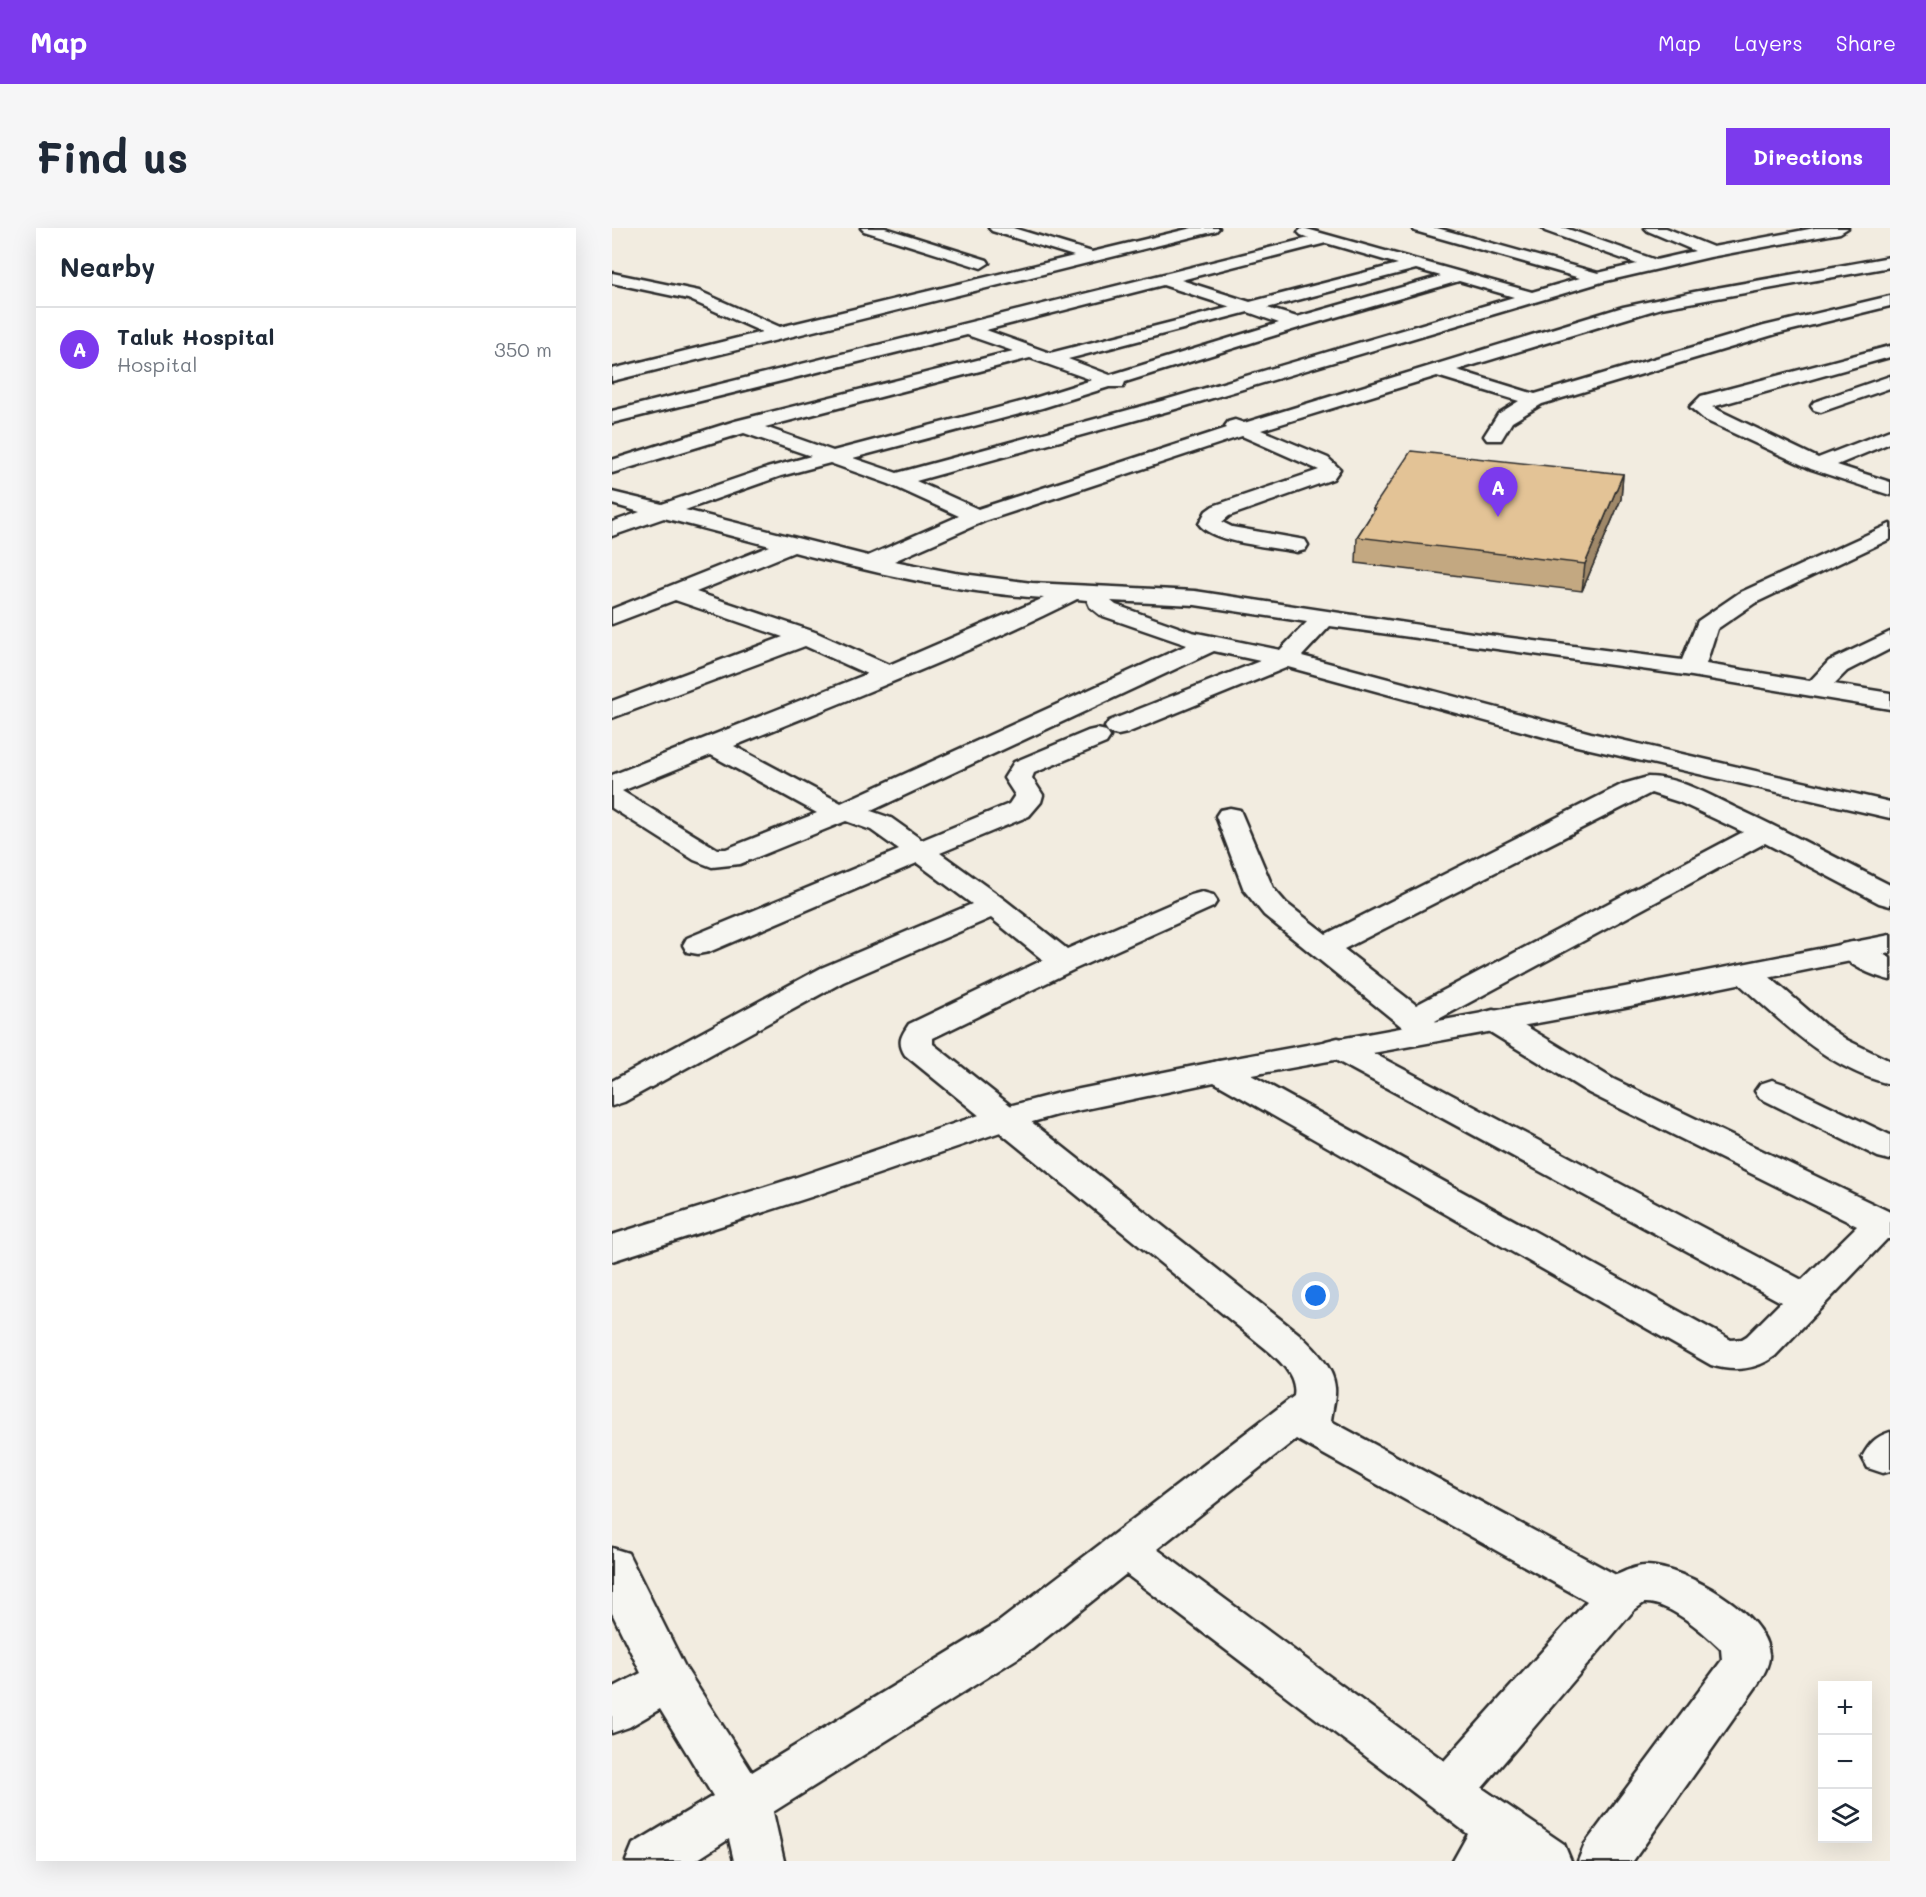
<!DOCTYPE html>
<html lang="en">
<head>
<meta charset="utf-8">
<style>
	body { margin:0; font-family:Mali,sans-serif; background:#f6f6f7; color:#1f2937 }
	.controls { position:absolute; right:18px; bottom:18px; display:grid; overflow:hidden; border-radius:0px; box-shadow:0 6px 24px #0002 }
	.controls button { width:54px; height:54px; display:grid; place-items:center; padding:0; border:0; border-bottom:2px solid #e0e1e3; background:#fff; color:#1f2937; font:30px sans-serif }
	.you { position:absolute; left:704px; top:1068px; width:21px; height:21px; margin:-15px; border:4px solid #fff; border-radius:50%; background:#1a73e8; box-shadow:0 0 0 9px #1a73e833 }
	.badge { display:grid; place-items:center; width:39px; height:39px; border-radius:50%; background:#7c3aed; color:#fff; font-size:20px; font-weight:700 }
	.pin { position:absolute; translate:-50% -50px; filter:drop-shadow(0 2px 3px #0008) }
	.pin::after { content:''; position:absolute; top:32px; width:21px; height:18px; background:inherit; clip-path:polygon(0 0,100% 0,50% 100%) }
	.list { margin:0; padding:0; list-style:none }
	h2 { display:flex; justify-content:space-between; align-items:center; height:78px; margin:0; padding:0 24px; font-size:26px }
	h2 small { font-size:20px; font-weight:400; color:#747a83 }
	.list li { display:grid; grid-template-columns:39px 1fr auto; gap:18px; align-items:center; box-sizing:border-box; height:84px; padding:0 24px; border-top:2px solid #e0e1e3 }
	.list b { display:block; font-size:22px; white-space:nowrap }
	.list p { margin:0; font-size:20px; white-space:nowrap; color:#747a83 }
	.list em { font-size:20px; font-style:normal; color:#747a83 }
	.icon { flex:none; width:33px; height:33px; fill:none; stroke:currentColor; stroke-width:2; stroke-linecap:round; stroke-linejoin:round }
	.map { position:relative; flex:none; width:1278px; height:1633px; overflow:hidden; border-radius:0px }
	header { display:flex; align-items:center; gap:36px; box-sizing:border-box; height:84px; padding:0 30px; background:#7c3aed; color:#fff }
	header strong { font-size:28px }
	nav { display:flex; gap:33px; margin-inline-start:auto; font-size:21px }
	.intro { display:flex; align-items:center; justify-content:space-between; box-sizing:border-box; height:144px; padding:0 36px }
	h1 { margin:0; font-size:42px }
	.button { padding:15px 27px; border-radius:0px; background:#7c3aed; color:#fff; font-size:21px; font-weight:700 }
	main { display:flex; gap:36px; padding:0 36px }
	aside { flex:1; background:#fff; border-radius:0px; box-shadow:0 6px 24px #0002 }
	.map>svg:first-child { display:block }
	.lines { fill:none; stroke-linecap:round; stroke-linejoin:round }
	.street-casing { stroke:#2b2b2b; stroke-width:5 }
	.secondary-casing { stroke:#2b2b2b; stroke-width:5 }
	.street { fill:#f6f6f2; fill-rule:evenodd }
	.secondary { fill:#f6f6f2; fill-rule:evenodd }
	.wall { fill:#c3a881; stroke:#2b2b2b; stroke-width:1.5 }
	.shaded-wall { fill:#9f8869; stroke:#2b2b2b; stroke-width:1.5 }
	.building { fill:#e3c396; stroke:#2b2b2b; stroke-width:1.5 }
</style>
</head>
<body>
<header>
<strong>Map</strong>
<nav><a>Map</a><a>Layers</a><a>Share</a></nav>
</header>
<div class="intro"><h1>Find us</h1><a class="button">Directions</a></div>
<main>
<aside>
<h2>Nearby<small></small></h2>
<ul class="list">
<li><span class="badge">A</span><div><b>Taluk Hospital</b><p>Hospital</p></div><em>350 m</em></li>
</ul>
</aside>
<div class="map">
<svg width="1278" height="1633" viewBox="0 0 1278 1633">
	<rect width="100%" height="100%" fill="#f2ece0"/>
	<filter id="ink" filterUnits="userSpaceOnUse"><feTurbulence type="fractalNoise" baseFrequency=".0167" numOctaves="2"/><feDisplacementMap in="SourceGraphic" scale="12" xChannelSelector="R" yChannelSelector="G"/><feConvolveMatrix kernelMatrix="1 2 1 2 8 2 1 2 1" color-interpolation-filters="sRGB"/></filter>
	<g filter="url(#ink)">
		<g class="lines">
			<defs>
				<g id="street">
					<polygon points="249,0 273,0 375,32 377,35 369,40 363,38 252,3"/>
					<polygon points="377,0 401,0 480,24 580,0 607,0 604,3 0,153 0,141 150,104 76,71 0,55 0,45 87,63 168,99 462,28 380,3"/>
					<path d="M691,0L920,64L968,50L803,3L800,0H825L986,45L1025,36L933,3L930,0H953L1044,32L1083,23L1036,3L1033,0H1054L1101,19L1203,0H1236L1228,5L1098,29L990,54L567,180L304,253L366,281L615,200L613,198L616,194L623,192L632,195L1011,79L1082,64L1278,29V39L1049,80L845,142L923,166L1152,98L1278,68V78L1164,106L930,176L900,194L889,212H875L872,208L886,186L907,173L825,148L649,202L716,230L728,241L721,251L617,288L610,294L620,299L693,312L696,317L693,322L685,324C662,319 600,315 587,296L594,283L601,278L707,242L630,208L373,293L282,333L343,345L420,355L583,363L860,405L1070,432L1086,393L1127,365L1278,296V311L1143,375L1105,401L1094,436L1198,453L1217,433L1278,404V421L1235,443L1222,456L1278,465V481L1080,448L718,398L690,428L979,505L1278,574V590L965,518L676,439L515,505L506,507L497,505L493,499L497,493L648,433L602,423L259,583L279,590L310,612L397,576L403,567L392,550L402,534L476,503L485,501L494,503L498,509L494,515L422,545L420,550L431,567L429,574L417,588L328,625L393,672L455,721L579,667L590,664L601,667L605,673L601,679L463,741L321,810V816L687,1106C701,1119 722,1139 723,1160C724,1170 720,1182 719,1193L1004,1347C1014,1343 1025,1337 1035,1338C1073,1340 1154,1384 1157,1426C1158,1436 1151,1447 1146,1456L1021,1633H966L973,1616L1110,1432L1109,1421C1092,1404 1056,1373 1032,1375L1022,1382L870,1560L952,1616L959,1633H841L856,1606L514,1346L420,1421L161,1584L172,1633H122L117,1611L83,1633H14L21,1616L101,1568L48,1481L17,1499L0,1505V1460L29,1445L0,1385V1320L16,1325L73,1439L140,1544L388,1393L682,1168C686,1146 664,1129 648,1116L293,827C285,814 289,808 297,796L431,732L379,690L231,754L12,874L0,878V853L209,740L360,676L305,635L97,724L86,726L75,724L71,717L75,710L287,622L259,602L234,593L128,636L100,639L82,632L0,580V547L255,446L193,418L0,490V473L171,409L63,372L0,396V381L158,318L52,290L0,308V294L28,284L0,276V264L50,276L155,240L199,228L132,205L0,245V232L123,193L401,123L355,107L0,195V183L697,10L689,7L686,4ZM714,15L786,36L638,74L569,52ZM804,41L829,48L685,89L655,80ZM847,53L902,69L553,172L285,245L241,230L430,180L497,159H511L513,154L693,98ZM551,57L619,79L438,125L374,102ZM636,84L667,95L498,147L456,131ZM418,130L480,152L416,172L221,223L153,199ZM218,235L277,256L347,288L256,328L73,282L169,248ZM182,324C263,345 348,365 432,370L277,437L203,404L84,364ZM465,371L475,372L478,379L488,387L575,417L229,575L122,518C237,471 354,427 465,371ZM499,373L583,377L695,394L668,422L580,404L504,377ZM99,527L205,585L114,621H105L10,563ZM684,1211L975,1373L832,1533L545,1321Z"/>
					<polygon points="1278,118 1278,129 1100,179 1206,230 1278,202 1278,215 1225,237 1278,254 1278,267 1199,241 1093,192 1078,179 1089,168"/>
					<polygon points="1278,148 1278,160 1209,184 1202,182 1199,178 1202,174"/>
					<path d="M1036,549C1066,549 1095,566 1122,579C1175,603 1226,631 1278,657V678L1267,675L1153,615L823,793L833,804L829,811L817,814L805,811L652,687L632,662L604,588L608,582L618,580L628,582L661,660L674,675L714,706L1011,556ZM1039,565L1067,574L1131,604L804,777L732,721Z"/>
					<path d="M1241,714L1252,716L1278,730V752C1261,748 1235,737 1226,723L1230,716Z"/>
					<path d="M1134,736L1145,738L1212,796L1235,812L1278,833V856C1216,841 1169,793 1123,752L1118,745L1123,738Z"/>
					<path d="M881,782L892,785L1001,851L1278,984V1011H1275L1163,1128C1144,1142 1121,1144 1099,1137L595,850L590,843L595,836L607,833L619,836L1119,1112L1130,1111L1135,1108L1169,1074L714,827L709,820L714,813L726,810L738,813L1190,1052L1245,998L977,865L870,799L865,792L870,785Z"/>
					<polygon points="1160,852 1172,856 1278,907 1278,932 1266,929 1148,870 1143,863 1148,856"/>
					<path d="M1278,1204V1243L1271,1245L1256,1240L1250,1229C1258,1215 1263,1209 1278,1204Z"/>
				</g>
				<polygon id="secondary" points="1278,707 1278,725 1013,779 607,853 445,887 406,898 205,967 0,1033 0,1007 179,951 382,882 443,866 607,833 1013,759"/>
			</defs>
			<!-- street casing -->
			<use href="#street" class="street-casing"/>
			<!-- secondary casing -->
			<use href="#secondary" class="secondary-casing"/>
			<!-- street -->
			<use href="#street" class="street"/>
			<!-- secondary -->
			<use href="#secondary" class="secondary"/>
		</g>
		<!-- wall -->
		<polygon class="wall" points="1011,246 1009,271 970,363 744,335 745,309 761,284 761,280"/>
		<!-- shaded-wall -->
		<polygon class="shaded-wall" points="1011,246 1009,271 970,363 973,336"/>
		<!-- building -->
		<polygon class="building" points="799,223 1011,246 973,336 745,309 763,281 761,280"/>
	</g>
</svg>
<div class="controls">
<button>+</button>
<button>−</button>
<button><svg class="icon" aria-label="layers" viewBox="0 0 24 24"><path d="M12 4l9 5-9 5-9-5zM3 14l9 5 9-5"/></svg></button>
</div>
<div class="you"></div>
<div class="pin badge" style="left:886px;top:289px">A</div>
</div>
</main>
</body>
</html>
